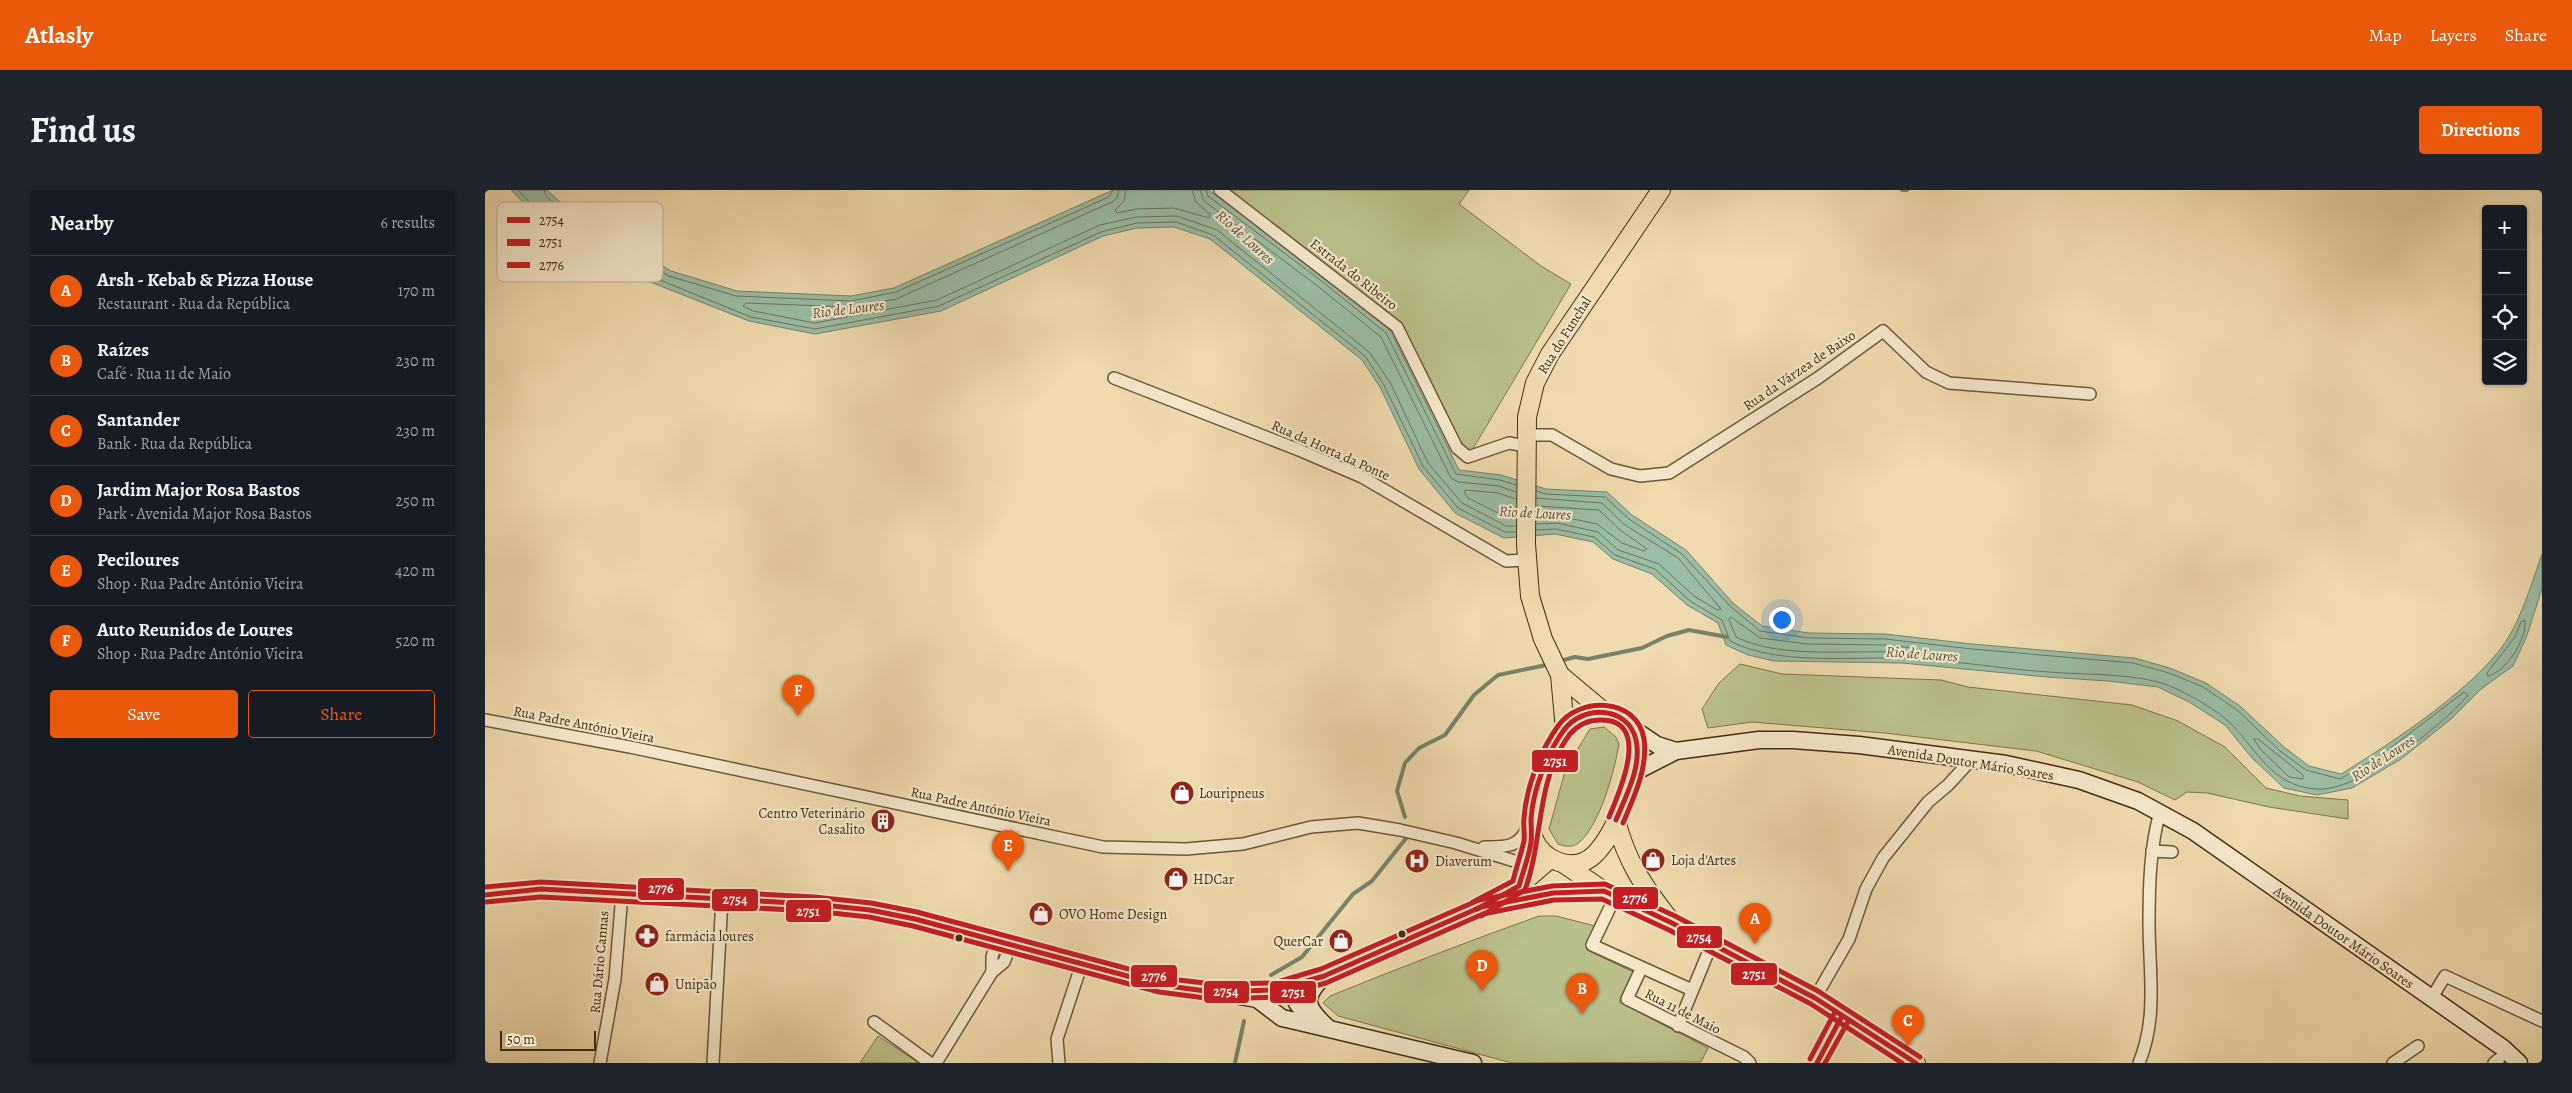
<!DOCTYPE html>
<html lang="en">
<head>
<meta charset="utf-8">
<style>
	body { margin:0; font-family:Alegreya,serif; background:#20242c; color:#f1f3f6 }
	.controls { position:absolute; right:15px; top:15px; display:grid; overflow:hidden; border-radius:5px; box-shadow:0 1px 4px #0004 }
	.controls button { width:45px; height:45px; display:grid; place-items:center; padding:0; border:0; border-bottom:1px solid #363941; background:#171b24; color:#f1f3f6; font:25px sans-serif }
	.scale { position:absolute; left:15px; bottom:12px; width:96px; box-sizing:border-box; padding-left:5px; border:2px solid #422d0e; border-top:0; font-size:14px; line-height:18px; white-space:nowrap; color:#422d0e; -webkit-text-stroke:4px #f5e8cb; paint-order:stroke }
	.you { position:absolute; left:1296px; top:429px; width:18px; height:18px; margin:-12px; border:4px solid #fff; border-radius:50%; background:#1a73e8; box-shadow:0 0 0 8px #1a73e833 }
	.badge { display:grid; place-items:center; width:32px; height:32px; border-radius:50%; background:#ea580c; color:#fff; font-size:16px; font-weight:700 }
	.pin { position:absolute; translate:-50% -41px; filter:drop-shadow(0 1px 2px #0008) }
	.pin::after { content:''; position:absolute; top:26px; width:18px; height:15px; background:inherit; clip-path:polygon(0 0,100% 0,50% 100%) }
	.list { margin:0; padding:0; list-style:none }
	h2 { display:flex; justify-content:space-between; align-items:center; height:65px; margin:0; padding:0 20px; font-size:21px }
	h2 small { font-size:16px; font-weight:400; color:#9ea1a6 }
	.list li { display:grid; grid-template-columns:32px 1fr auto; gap:15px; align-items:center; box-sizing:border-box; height:70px; padding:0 20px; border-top:1px solid #363941 }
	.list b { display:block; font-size:19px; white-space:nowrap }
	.list p { margin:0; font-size:16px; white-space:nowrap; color:#9ea1a6 }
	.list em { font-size:16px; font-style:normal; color:#9ea1a6 }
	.actions { display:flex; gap:10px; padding:15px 20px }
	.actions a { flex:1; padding:11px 0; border:1px solid #ea580c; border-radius:5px; text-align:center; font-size:18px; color:#ea580c }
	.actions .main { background:#ea580c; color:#fff }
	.icon { flex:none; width:28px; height:28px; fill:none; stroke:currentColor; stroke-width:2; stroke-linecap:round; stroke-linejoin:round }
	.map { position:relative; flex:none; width:2057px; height:873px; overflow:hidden; border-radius:5px }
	header { display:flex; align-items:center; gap:30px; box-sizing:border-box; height:70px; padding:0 25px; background:#ea580c; color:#fff }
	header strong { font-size:24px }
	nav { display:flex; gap:28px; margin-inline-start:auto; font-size:18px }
	.intro { display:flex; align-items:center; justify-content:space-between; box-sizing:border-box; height:120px; padding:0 30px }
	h1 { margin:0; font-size:35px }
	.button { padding:12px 22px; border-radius:5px; background:#ea580c; color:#fff; font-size:18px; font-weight:700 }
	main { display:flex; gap:30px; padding:0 30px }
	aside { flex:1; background:#171b24; border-radius:5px; box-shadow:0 1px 4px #0004 }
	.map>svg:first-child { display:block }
	.green { fill:#bac08a; stroke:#7e764c }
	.water { fill:#9bbca6; stroke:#778369 }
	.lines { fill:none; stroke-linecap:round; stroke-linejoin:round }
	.shore { stroke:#6e745a; stroke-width:1 }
	.stream { stroke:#778369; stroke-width:4 }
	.street-casing { stroke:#6d5836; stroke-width:14 }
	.secondary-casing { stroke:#422d0e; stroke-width:19 }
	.primary-casing { stroke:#422d0e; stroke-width:20 }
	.street { stroke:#f5e8cb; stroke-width:11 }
	.secondary { stroke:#f5e8cb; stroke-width:16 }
	.primary { stroke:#efdbaf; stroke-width:18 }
	.bus-1-casing { stroke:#f5e8cb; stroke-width:9 }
	.bus-2-casing { stroke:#f5e8cb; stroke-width:9 }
	.bus-3-casing { stroke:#f5e8cb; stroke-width:9 }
	.bus-1 { stroke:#c61d23; stroke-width:5 }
	.bus-2 { stroke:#c61d23; stroke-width:5 }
	.bus-3 { stroke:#c61d23; stroke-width:5 }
	.bus-dot { fill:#422d0e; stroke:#f5e8cb; stroke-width:2 }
	.labels { text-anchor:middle; stroke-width:4.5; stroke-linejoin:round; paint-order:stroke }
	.street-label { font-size:14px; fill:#422d0e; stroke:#f5e8cb }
	.poi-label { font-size:14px; fill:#422d0e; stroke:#f5e8cb; text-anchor:start }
	.water-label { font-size:15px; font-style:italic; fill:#585134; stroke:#f5e8cb }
	.key { fill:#f5e8cb; stroke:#bfb092; stroke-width:1 }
	.key-label { font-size:14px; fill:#422d0e }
	.line-badge { stroke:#f5e8cb; stroke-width:2 }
	.badge-label { font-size:14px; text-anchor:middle; font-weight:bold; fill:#fff }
</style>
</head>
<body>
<header>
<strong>Atlasly</strong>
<nav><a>Map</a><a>Layers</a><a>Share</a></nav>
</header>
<div class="intro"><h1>Find us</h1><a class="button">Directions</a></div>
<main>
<aside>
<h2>Nearby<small>6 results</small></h2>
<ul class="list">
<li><span class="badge">A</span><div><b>Arsh - Kebab &amp; Pizza House</b><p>Restaurant · Rua da República</p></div><em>170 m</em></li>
<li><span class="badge">B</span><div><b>Raízes</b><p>Café · Rua 11 de Maio</p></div><em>230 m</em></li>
<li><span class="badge">C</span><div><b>Santander</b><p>Bank · Rua da República</p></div><em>230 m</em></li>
<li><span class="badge">D</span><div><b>Jardim Major Rosa Bastos</b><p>Park · Avenida Major Rosa Bastos</p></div><em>250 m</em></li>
<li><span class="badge">E</span><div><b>Peciloures</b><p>Shop · Rua Padre António Vieira</p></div><em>420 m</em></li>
<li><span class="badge">F</span><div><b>Auto Reunidos de Loures</b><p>Shop · Rua Padre António Vieira</p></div><em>520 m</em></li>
</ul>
<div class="actions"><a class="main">Save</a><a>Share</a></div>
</aside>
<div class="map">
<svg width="2057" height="873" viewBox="0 0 2057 873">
	<rect width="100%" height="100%" fill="#efdbaf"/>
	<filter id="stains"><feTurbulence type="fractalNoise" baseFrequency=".004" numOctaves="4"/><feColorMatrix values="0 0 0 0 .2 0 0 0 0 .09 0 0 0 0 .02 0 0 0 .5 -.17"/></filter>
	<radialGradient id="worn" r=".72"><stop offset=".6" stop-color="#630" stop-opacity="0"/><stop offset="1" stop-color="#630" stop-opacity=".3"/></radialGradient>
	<!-- green -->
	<g class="green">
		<polygon points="735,0 984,0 974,14 1056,76 1086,94 983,267 912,137"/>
		<polygon points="1255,474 1297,484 1456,490 1483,497 1647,515 1693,531 1740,557 1781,598 1815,606 1863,610 1863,629 1784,617 1722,603 1702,602 1690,610 1653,592 1551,561 1399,543 1267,532 1223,538 1217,519 1234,493"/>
		<path d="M1119,537L1131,547L1134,554C1130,579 1114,639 1092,654C1086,658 1079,656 1073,654L1064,639L1081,578L1105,539Z"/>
		<path d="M1054,726H1071L1110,736L1102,760L1148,782L1134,812L1223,858L1216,872L1027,873L853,826L838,813L845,806C914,778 984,751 1054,726Z"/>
		<polygon points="393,846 434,873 375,873"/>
	</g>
	<!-- water -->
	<path class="water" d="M26,0H62L84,20L186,81L252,101L366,106L409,98L628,0H724L837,85L905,140L974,280L1016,285L1061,299L1122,302L1147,325L1201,360L1248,413L1277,436L1324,443L1400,444L1487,454L1649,468L1685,478L1721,493L1755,516L1799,557L1824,576L1856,584C1905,554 1999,493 2026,443C2039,419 2048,390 2057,364V399L2041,448L2028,476L1996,499L1966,529L1916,569L1867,598L1832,605L1799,598L1767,568L1740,535L1704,512L1673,497L1623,491L1562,487L1417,473L1289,471L1263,465L1241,455L1233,433L1202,415L1167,384L1128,369L1108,352L1070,344L1019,348L970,323L934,279L895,197L877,170L725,49L689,37L652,38L618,46L456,121L330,144L264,131L135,80L52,27Z"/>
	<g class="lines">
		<!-- shore -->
		<g class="shore">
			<polyline points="33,0 55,23 138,75 266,127 330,139 454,116 616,42 652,33 691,32 728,45 880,166 899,195 938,276 973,318 1020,342 1031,342"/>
			<polyline points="59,0 61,6 82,25 184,86 251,106 366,111 411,102 624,7 628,0"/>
			<polyline points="634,0 632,8 627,12 411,109 366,117 261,113 258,116 268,121 330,133 452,110 615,35 651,27 692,26 732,40 884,162 905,192 943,273 977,313 1021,336 1031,336"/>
			<polyline points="641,0 639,11 630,20 632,23 651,19 689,18 724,28 725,24 711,12 707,0"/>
			<polyline points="715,0 719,11 830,94 896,147 966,288 973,292 1014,296 1031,302"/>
			<polyline points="721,0 723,6 834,89 901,143 971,284 1015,290 1031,295"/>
			<polyline points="1051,327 1074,326 1112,334 1137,353 1159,361 1162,359 1135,340 1114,320 1051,316"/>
			<polyline points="1031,328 1023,328 983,308 979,302 981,300 1013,303 1031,309"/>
			<polyline points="1051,334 1072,333 1113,342 1133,360 1174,374 1209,406 1232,420 1236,419 1193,368 1140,335 1117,313 1051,308"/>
			<path d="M1051,340L1071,339L1109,347L1130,365L1170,379L1205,411L1237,430L1245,451C1291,475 1362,467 1414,468C1464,469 1514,479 1564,482C1600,485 1638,483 1673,492C1693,497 1729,518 1744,532C1773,560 1786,596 1831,599C1873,603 1957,536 1983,505L1979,502L1895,566L1855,589L1821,580L1795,561L1752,520L1718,497L1684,483L1648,473L1487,459L1400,449L1324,448L1275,441L1245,416L1197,364L1144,329L1120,307L1061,304L1051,301"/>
			<path d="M1246,427L1275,448L1323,454L1399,455L1430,458L1432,461L1430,463C1375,458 1299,471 1251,447L1244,430Z"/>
			<path d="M2040,431C2042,449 2021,482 2003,486L2002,483L2030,447L2036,432Z"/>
			<polygon points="1769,549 1773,549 1818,585 1818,589 1804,587 1776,560"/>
		</g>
		<!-- stream -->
		<g class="stream">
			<polyline points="1417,0 1422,0"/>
			<polyline points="1075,471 1090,467 1103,469 1157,458 1182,446 1204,440 1242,447"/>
			<polyline points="920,627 912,601 920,573 934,558 960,545 989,505 1013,485 1066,474"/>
			<polyline points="786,785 817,767 868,704 887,691 922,647"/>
			<polyline points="750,873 759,831"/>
		</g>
		<defs>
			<g id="street">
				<polyline points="735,0 912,137 972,258 983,267 1024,253 1041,256"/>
				<polyline points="629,188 814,260 877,287 1021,371 1042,370"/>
				<polyline points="1041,245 1067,245 1126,279 1155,286 1184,283 1333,188 1398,141 1441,182 1464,193 1605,204"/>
				<polyline points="0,530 145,557 618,657 701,659 758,654 826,637 873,633 915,640 971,653 1039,674"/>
				<path d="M999,657C1021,657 1034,658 1043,636"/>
				<polyline points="1667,661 1687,662"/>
				<polyline points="1130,707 1107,755 1207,800"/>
				<polyline points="1156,779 1142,809 1259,867 1265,873"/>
				<polyline points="507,782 507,767 512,750"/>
				<polyline points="1330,808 1364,749 1381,699 1398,668 1443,612 1463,595 1486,570"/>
				<polyline points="1946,809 1960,786 2057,831"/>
				<polyline points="389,832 445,873"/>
				<polyline points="1193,836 1227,753"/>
				<polyline points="115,873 130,789 137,704"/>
				<polyline points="228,873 237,709"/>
				<polyline points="451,873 507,782 519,772 526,754"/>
				<polyline points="574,873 572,849 597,773"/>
				<path d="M1654,873C1673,827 1664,781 1664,733C1664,696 1665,657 1675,622"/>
				<polyline points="1908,873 1933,856"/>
				<polyline points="2009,873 2014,869"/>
			</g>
			<g id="secondary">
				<polyline points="1144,536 1172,555 1191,561"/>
				<polyline points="1150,582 1191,561 1274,550 1308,550 1374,555 1521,574 1594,590 1653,611 1708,641 2018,858 2034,873"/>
				<path d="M839,786C817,808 820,817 842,837"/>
				<polyline points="807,796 812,813 824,829"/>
				<polyline points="749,805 772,809 797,828 806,830 988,873"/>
				<polyline points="1332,873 1357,826"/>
			</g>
			<g id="primary">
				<polyline points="1075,485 1118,521"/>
				<path d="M1118,521C1133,526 1147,533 1151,550C1157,579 1131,644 1109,665C1089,684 1057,671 1048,647C1039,623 1070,544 1090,529C1098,522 1108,522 1118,521Z"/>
				<polyline points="1080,540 1075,485 1058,449 1045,406 1041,354 1042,227 1050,193 1065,164 1176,0"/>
				<path d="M1131,630C1141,671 1159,697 1185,730"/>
				<polyline points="1079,674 1119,701 1187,733 1330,808 1431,873"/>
				<polyline points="1034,696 1047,645"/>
				<polyline points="0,705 56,699 329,714 385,720 430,729 676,795 728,802 790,800 839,786 996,717 1034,696 1065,669"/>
				<polyline points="1013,714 1068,703 1119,701"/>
			</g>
		</defs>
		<!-- street casing -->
		<use href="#street" class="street-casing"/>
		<!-- secondary casing -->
		<use href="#secondary" class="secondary-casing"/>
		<!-- primary casing -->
		<use href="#primary" class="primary-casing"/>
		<!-- street -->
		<use href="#street" class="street"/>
		<!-- secondary -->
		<use href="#secondary" class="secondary"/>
		<!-- primary -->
		<use href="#primary" class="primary"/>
		<defs>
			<g id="bus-1">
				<polyline points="0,705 56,699 329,714 385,720 430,729 676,795 728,802 790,800 839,786 996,717 1068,703 1119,701 1187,733 1330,808 1431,873"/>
				<path d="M992,719L1034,696C1038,681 1044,667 1046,652C1047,644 1046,637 1046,629C1048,600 1062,563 1079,540C1097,515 1143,515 1151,550C1157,576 1141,606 1131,630"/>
				<polyline points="1332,873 1357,826"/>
			</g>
			<g id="bus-2">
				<polyline points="1,712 56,707 328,721 384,727 428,736 674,802 728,809 791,807 841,793 998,724 1069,710 1117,709 1184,740 1326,814 1417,873"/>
				<path d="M996,726L1040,700C1059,648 1050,591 1085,544C1093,535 1103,530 1115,530C1168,529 1134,603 1124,627"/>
				<polyline points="1340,873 1364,830"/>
			</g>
			<g id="bus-3">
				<polyline points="0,697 56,692 329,707 386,713 432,722 677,788 728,794 789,793 836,779 994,710 1067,696 1120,694 1190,726 1333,801 1435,867"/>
				<path d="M988,712L1028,691C1031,678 1036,664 1039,651C1040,643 1038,636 1039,628C1041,598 1055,561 1073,536C1094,506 1152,507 1159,549C1163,578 1149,607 1138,633"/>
				<polyline points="1325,869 1350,822"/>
			</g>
		</defs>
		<!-- bus-1 casing -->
		<use href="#bus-1" class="bus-1-casing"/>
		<!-- bus-2 casing -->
		<use href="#bus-2" class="bus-2-casing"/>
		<!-- bus-3 casing -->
		<use href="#bus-3" class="bus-3-casing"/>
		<!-- bus-1 -->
		<use href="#bus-1" class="bus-1"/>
		<!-- bus-2 -->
		<use href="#bus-2" class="bus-2"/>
		<!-- bus-3 -->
		<use href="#bus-3" class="bus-3"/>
	</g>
	<!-- icons -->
	<defs>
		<symbol id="shop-disc" viewBox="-11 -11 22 22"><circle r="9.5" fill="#8f2418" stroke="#f5e8cb"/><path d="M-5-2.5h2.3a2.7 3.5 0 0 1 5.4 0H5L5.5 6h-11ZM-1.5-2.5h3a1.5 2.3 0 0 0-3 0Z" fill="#fff"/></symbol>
		<symbol id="building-disc" viewBox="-11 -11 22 22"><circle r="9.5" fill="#8f2418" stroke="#f5e8cb"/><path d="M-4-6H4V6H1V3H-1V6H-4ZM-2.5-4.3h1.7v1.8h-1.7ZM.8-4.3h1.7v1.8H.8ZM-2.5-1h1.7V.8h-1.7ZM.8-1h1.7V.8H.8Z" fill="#fff"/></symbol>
		<symbol id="hospital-disc" viewBox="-11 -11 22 22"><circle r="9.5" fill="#8f2418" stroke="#f5e8cb"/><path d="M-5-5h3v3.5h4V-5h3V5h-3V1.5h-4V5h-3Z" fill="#fff"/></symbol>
		<symbol id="pharmacy-disc" viewBox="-11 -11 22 22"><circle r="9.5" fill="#8f2418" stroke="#f5e8cb"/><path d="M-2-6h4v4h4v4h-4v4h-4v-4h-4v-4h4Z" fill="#fff"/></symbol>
	</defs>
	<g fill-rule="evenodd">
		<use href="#shop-disc" x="683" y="589" width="28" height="28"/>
		<use href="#building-disc" x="384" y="617" width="28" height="28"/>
		<use href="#shop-disc" x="1154" y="656" width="28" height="28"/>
		<use href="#hospital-disc" x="918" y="657" width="28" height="28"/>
		<use href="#shop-disc" x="677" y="675" width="28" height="28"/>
		<use href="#shop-disc" x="542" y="710" width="28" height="28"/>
		<use href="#pharmacy-disc" x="148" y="732" width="28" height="28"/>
		<use href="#shop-disc" x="842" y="737" width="28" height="28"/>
		<use href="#shop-disc" x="158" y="780" width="28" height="28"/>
	</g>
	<!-- markers -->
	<g class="bus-dot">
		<circle cx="917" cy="744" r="4.5"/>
		<circle cx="474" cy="748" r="4.5"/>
	</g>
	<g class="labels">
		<!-- street labels -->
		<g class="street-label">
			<text transform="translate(869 84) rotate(38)" y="5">Estrada do Ribeiro</text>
			<text transform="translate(1079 145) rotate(-58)" y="5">Rua do Funchal</text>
			<text transform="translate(1314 180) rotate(-34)" y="5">Rua da Várzea de Baixo</text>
			<text transform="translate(846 260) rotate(24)" y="5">Rua da Horta da Ponte</text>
			<text transform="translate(99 534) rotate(11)" y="5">Rua Padre António Vieira</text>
			<text transform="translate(1486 572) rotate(9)" y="5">Avenida Doutor Mário Soares</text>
			<text transform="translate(496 616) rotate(12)" y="5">Rua Padre António Vieira</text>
			<text transform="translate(1859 747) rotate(35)" y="5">Avenida Doutor Mário Soares</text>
			<text transform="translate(114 772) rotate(-85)" y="5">Rua Dário Cannas</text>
			<text transform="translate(1198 821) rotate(27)" y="5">Rua 11 de Maio</text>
		</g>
		<!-- poi labels -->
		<g class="poi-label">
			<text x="714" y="608">Louripneus</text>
			<text x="380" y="628" text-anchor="end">Centro Veterinário<tspan x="380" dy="16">Casalito</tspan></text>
			<text x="1186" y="675">Loja d'Artes</text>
			<text x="950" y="676">Diaverum</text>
			<text x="708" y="694">HDCar</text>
			<text x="574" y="729">OVO Home Design</text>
			<text x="180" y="751">farmácia loures</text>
			<text x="838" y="756" text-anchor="end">QuerCar</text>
			<text x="190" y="799">Unipão</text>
		</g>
		<!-- water labels -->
		<g class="water-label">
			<text transform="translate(760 47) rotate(42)" y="5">Rio de Loures</text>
			<text transform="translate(363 119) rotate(-7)" y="5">Rio de Loures</text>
			<text transform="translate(1050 323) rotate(3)" y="5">Rio de Loures</text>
			<text transform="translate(1437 464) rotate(4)" y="5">Rio de Loures</text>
			<text transform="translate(1898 568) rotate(-33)" y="5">Rio de Loures</text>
		</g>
	</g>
	<!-- legend -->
	<rect x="12" y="12" width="166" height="80" rx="8" class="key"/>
	<rect x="22" y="27" width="23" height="6" fill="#c61d23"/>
	<rect x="22" y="49" width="23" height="7" fill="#c61d23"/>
	<rect x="22" y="72" width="23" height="6" fill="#c61d23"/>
	<g class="key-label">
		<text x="54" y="35">2754</text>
		<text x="54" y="57">2751</text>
		<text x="54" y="80">2776</text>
	</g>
	<g class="line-badge">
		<rect x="1046" y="559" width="48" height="24" rx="5" fill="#c61d23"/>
		<rect x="152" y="687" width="48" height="24" rx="5" fill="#c61d23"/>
		<rect x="1127" y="696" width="47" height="24" rx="5" fill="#c61d23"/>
		<rect x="226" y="698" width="48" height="24" rx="5" fill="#c61d23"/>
		<rect x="300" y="709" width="47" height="24" rx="5" fill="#c61d23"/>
		<rect x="1191" y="735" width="47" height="24" rx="5" fill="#c61d23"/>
		<rect x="1245" y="772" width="48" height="24" rx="5" fill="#c61d23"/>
		<rect x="645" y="774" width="48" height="24" rx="5" fill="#c61d23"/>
		<rect x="718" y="790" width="47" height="24" rx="5" fill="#c61d23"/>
		<rect x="784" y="790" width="48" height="24" rx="5" fill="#c61d23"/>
	</g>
	<g class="badge-label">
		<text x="1070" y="576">2751</text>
		<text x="176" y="703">2776</text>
		<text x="1150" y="713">2776</text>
		<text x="250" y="714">2754</text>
		<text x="323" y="726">2751</text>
		<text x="1214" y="752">2754</text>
		<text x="1269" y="789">2751</text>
		<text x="669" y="791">2776</text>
		<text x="741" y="806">2754</text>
		<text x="808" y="807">2751</text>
	</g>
	<rect width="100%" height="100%" filter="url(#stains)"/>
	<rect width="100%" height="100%" fill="url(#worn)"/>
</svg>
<div class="controls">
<button>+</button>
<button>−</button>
<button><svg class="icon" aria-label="locate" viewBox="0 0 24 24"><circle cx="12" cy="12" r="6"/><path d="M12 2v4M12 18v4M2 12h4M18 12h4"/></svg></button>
<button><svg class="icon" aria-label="layers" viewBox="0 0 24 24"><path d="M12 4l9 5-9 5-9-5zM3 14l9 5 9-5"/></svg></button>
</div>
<div class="scale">50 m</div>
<div class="you"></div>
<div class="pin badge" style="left:1270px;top:754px">A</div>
<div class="pin badge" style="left:1097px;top:824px">B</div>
<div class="pin badge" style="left:1423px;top:856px">C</div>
<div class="pin badge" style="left:997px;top:801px">D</div>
<div class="pin badge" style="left:523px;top:681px">E</div>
<div class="pin badge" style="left:313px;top:526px">F</div>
</div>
</main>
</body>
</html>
